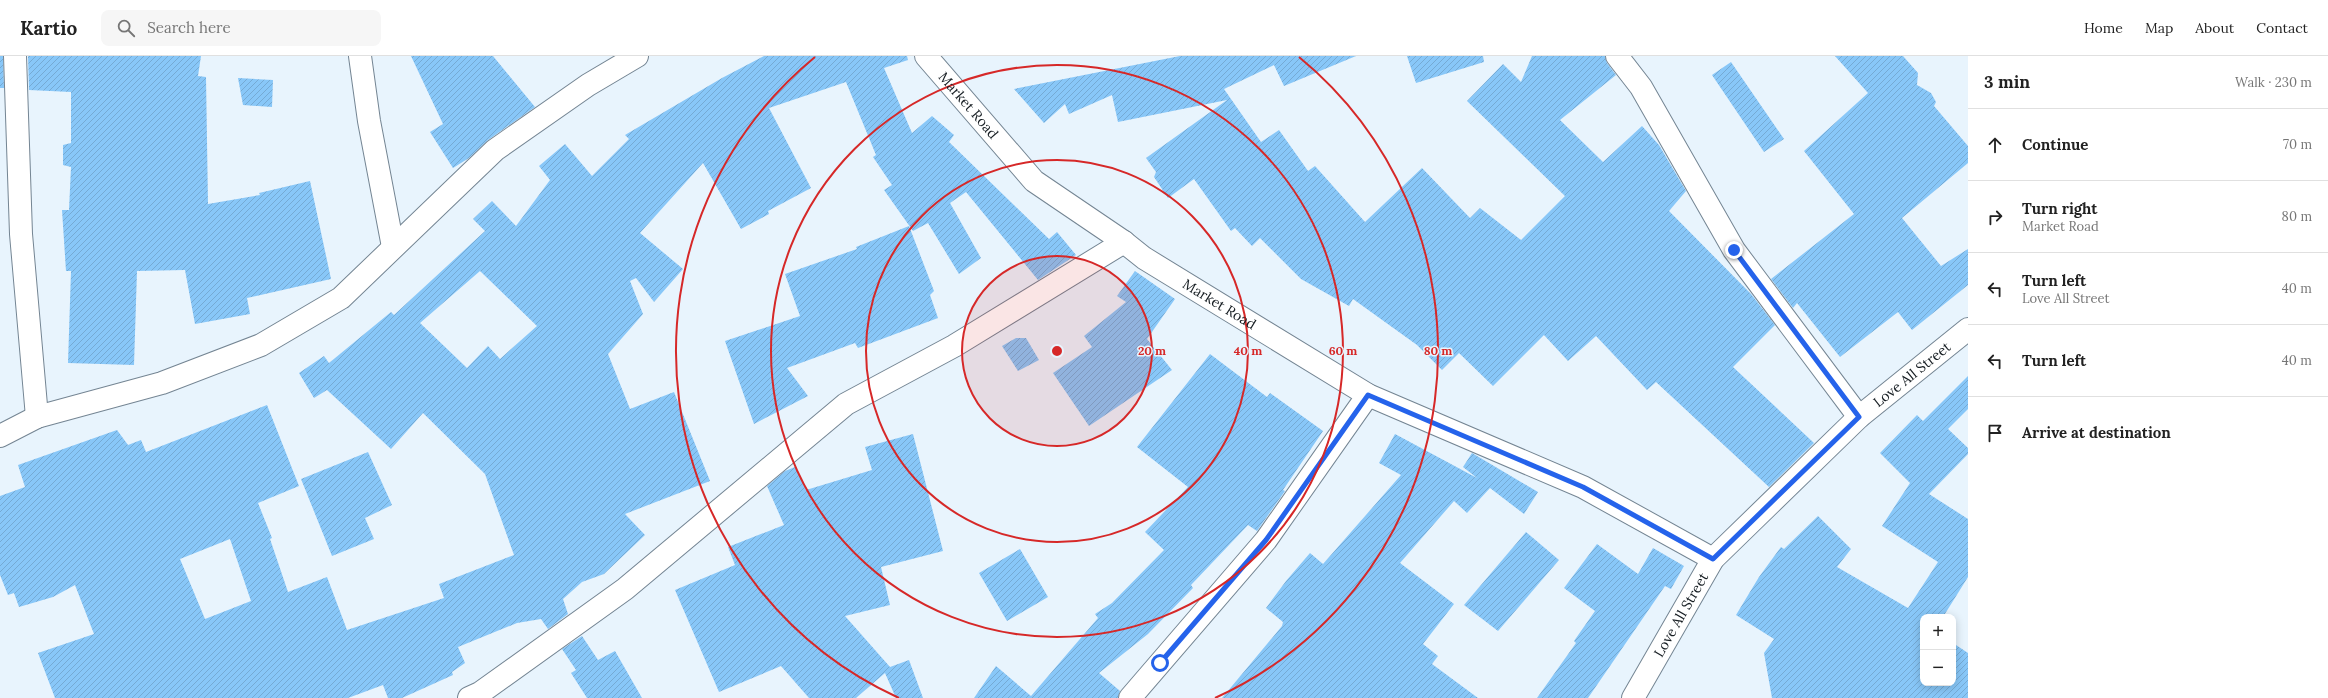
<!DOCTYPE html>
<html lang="en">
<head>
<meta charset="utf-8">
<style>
	body { margin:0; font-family:Lora,serif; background:#f6f6f6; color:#222 }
	.controls { position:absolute; right:12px; bottom:12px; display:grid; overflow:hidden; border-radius:8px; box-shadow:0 2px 10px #0003 }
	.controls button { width:36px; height:36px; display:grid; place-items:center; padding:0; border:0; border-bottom:1px solid #e0e0e0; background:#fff; color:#222; font:20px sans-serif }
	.stop { position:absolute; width:12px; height:12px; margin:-9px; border:3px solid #2563eb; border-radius:50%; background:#fff }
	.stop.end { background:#2563eb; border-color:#fff; box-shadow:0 1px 4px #0008 }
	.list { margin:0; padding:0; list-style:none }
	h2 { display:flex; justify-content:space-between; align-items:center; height:52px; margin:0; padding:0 16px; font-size:17px }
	h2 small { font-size:13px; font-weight:400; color:#767676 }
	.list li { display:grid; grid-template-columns:26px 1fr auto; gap:12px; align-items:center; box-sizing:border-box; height:72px; padding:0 16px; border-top:1px solid #e0e0e0 }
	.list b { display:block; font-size:15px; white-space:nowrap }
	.list p { margin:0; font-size:13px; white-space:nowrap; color:#767676 }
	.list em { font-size:13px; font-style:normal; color:#767676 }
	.icon { flex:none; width:22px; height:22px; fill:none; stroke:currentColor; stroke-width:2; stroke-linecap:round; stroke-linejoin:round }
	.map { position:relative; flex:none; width:1968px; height:642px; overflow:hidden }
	header { display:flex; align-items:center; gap:24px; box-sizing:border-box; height:56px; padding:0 20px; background:#fff; border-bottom:1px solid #e0e0e0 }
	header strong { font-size:19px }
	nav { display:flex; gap:22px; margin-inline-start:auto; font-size:14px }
	.search { width:280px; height:36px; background:#f6f6f6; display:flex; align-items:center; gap:10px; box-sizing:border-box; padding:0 14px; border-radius:8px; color:#767676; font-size:15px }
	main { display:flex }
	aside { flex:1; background:#fff }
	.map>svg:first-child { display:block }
	.building { fill:url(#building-hatch); fill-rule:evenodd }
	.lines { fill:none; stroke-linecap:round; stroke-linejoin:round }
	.minor-casing { stroke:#748593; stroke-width:24 }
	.minor { stroke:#fff; stroke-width:22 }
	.route { stroke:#2563eb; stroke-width:5 }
	.ring { fill:none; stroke:#d62828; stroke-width:2 }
	.labels { text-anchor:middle; stroke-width:3; stroke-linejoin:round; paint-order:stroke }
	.street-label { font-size:14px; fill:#161d22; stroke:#e8f4fd }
	.centre { fill:#d62828; stroke:#e8f4fd; stroke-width:2 }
	.ring-label { font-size:12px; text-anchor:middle; font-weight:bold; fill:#d62828; stroke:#e8f4fd; stroke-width:3; stroke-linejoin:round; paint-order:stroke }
</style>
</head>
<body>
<header>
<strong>Kartio</strong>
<div class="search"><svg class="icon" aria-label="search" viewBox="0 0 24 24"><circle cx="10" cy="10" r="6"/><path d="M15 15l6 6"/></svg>Search here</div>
<nav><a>Home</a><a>Map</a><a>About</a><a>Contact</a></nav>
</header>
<main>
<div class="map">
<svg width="1968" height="642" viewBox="0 0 1968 642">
	<defs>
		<pattern id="building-hatch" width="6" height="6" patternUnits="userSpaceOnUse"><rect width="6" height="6" fill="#88c7f8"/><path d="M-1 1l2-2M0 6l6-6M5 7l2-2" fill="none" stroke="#75aad4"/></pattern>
	</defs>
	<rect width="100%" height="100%" fill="#e8f4fd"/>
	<!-- building -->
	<g class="building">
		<polygon points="0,0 3,0 4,32 0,32"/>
		<polygon points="28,0 201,0 198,20 206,21 208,148 260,139 259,137 310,125 331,223 247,242 250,258 195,268 185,214 137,215 134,309 68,307 71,215 66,215 62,154 69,154 71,111 63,109 63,89 71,87 71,36 29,34"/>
		<polygon points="411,0 493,0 535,51 488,84 469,102 453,112 430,76 443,68"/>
		<path d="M764,0H907L908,4L884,12L912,77L932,60L954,79L949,86L1049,183L1057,176L1076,199L1038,224L966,136L950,147L981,202L959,218L928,167L913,175L884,134L892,129L873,101L876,99L846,26L769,52L811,132L768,155L769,158L741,173L703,107L640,177L683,213L654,246L636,222L630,225L643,258L608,298L630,353L674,336L710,425L625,458L645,479L604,518L582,526L563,543L568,558L548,573L541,563L517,567L458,591L465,607L452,616L453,619L402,642H388L383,629L348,642H55L38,597L94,578L75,529L53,541L19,551L14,537L8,539L0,519V440L25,431L18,409L117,374L128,389L141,384L146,396L267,349L299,430L258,447L272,482L270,483L288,536L327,521L347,574L444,542L439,528L514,499L485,418L423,357L391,393L327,334L314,342L299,317L324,300L329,307L391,256L394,259L485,175L473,163L492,145L516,170L550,124L539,110L565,88L592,120L629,83L625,79L722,22ZM480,215L537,270L500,303L488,290L467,312L420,267ZM230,483L251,545L205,563L180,503Z"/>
		<polygon points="1180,0 1356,0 1284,30 1274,9 1224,33 1261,86 1279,74 1308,115 1315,110 1365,166 1422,112 1470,162 1480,152 1521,184 1565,140 1467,45 1503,8 1521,26 1532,0 1605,0 1607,7 1616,19 1560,64 1603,106 1642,70 1659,89 1686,135 1669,155 1751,238 1775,269 1733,311 1814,387 1769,431 1656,326 1647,334 1596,280 1568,305 1544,279 1493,330 1459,297 1442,314 1417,289 1353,243 1349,250 1301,223 1260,182 1252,190 1235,172 1231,175 1194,123 1168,142 1154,121 1156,116 1146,102 1227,44 1118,66 1112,39 1069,58 1065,48 1044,67 1014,33"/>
		<polygon points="1407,0 1483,0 1484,6 1416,27"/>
		<polygon points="1835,0 1903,0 1918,17 1917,29 1931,37 1936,46 1934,50 1968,90 1968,107 1902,162 1941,210 1968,193 1968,229 1912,274 1898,256 1840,301 1797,247 1793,252 1771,223 1854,158 1804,95 1868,37"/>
		<polygon points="1731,6 1784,83 1764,96 1712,19"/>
		<polygon points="238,22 273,24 272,51 243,49"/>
		<polygon points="909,170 934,235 930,239 938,262 858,292 855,287 787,312 808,340 754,368 725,285 800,260 785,218 857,193 856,191"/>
		<polygon points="1135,215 1175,243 1147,283 1172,314 1089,370 1053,317 1092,291 1084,280 1126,246 1117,240"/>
		<polygon points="1016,282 1026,282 1039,304 1018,315 1002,290"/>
		<polygon points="1210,298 1267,341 1270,337 1323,375 1283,434 1285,435 1257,475 1248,469 1191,529 1193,532 1148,578 1099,617 1120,635 1118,642 974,642 996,610 1031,640 1098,562 1095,558 1112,547 1164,494 1145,476 1188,431 1137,391"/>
		<polygon points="1968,320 1968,353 1948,373 1968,392 1968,398 1929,438 1968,463 1968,521 1943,561 1923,561 1923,627 1953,627 1953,587 1968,597 1968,642 1772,642 1764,597 1774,583 1736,559 1759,521 1781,491 1784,493 1818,460 1851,493 1837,511 1908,552 1938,506 1882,470 1910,427 1880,397 1917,359 1923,365"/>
		<polygon points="913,378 943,495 881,511 890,549 845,560 890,611 909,604 923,642 896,642 885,617 856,642 809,642 781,610 719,636 675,534 735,509 728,491 784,469 767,430 785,415 795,411 806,434 872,414 865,391"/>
		<polygon points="1395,378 1477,422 1463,411 1472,397 1538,436 1524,458 1490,432 1467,457 1454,445 1400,507 1454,548 1423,588 1438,600 1432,608 1478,642 1222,642 1282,570 1283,566 1266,552 1286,525 1310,497 1323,508 1401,419 1379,407"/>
		<polygon points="368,396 392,449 365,462 374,483 332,500 301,423"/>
		<polygon points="1526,476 1559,504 1498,575 1464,549"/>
		<polygon points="1597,488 1638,518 1653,492 1684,510 1671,533 1665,530 1588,642 1537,642 1576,587 1574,585 1595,555 1564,532"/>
		<polygon points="1020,493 1048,541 1007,565 979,517"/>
		<polygon points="582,580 598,604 615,595 642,642 587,642 571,617 576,614 562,593"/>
	</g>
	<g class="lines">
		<defs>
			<g id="minor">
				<polyline points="15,0 21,178 37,361"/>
				<polyline points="360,0 369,65 393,191"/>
				<path id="s1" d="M926,0L1034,125L1124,186L1144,202L1368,339L1583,431L1713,503"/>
				<polyline points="1617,0 1641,31 1734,194 1859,361"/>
				<polyline points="0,380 37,361 162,327 261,289 341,242 495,94 588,29 637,0"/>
				<polyline points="469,642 480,637 625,533 846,348 954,290 1124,186"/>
				<polyline points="1130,642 1266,484 1368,339"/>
				<path id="s2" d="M1633,642L1713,503L1859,361L1968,273"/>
			</g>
		</defs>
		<!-- minor casing -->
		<use href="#minor" class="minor-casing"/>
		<!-- minor -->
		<use href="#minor" class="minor"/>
	</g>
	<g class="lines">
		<!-- route -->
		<polyline class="route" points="1160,607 1266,484 1368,339 1583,431 1713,503 1859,361 1734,194"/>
	</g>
	<!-- distance rings -->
	<circle cx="1057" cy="295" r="95" fill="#d62828" fill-opacity=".12"/>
	<g class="ring">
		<circle cx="1057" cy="295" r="95"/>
		<circle cx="1057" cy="295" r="191"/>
		<circle cx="1057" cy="295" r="286"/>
		<path d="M899 642A381 381 0 0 1 815 1M1299 1A381 381 0 0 1 1215 642"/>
	</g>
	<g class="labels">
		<!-- street labels -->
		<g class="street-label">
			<text dy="5" stroke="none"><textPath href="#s1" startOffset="65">Market Road</textPath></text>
			<text dy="5" stroke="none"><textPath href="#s1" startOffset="388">Market Road</textPath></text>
			<text dy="5" stroke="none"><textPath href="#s2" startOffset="432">Love All Street</textPath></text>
			<text dy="5" stroke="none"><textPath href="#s2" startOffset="96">Love All Street</textPath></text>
		</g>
	</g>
	<circle cx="1057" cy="295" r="6" class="centre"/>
	<g class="ring-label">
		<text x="1152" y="299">20 m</text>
		<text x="1248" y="299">40 m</text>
		<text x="1343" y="299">60 m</text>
		<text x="1438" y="299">80 m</text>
	</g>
</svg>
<div class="controls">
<button>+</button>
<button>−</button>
</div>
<div class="stop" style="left:1160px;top:607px"></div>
<div class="stop end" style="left:1734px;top:194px"></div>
</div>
<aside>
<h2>3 min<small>Walk · 230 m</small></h2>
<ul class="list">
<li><svg class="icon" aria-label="ahead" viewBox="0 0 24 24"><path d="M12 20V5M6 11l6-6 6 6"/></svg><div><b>Continue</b></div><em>70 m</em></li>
<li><svg class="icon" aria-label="right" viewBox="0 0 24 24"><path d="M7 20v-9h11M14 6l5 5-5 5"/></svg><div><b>Turn right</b><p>Market Road</p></div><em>80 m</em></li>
<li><svg class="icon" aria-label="left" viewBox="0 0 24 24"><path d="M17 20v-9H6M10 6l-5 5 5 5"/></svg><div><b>Turn left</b><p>Love All Street</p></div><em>40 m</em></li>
<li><svg class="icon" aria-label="left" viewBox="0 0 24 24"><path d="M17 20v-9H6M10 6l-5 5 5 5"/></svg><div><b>Turn left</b></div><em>40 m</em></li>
<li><svg class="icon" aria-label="arrive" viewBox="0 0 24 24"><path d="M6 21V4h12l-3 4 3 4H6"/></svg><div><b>Arrive at destination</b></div></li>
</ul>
</aside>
</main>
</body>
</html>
